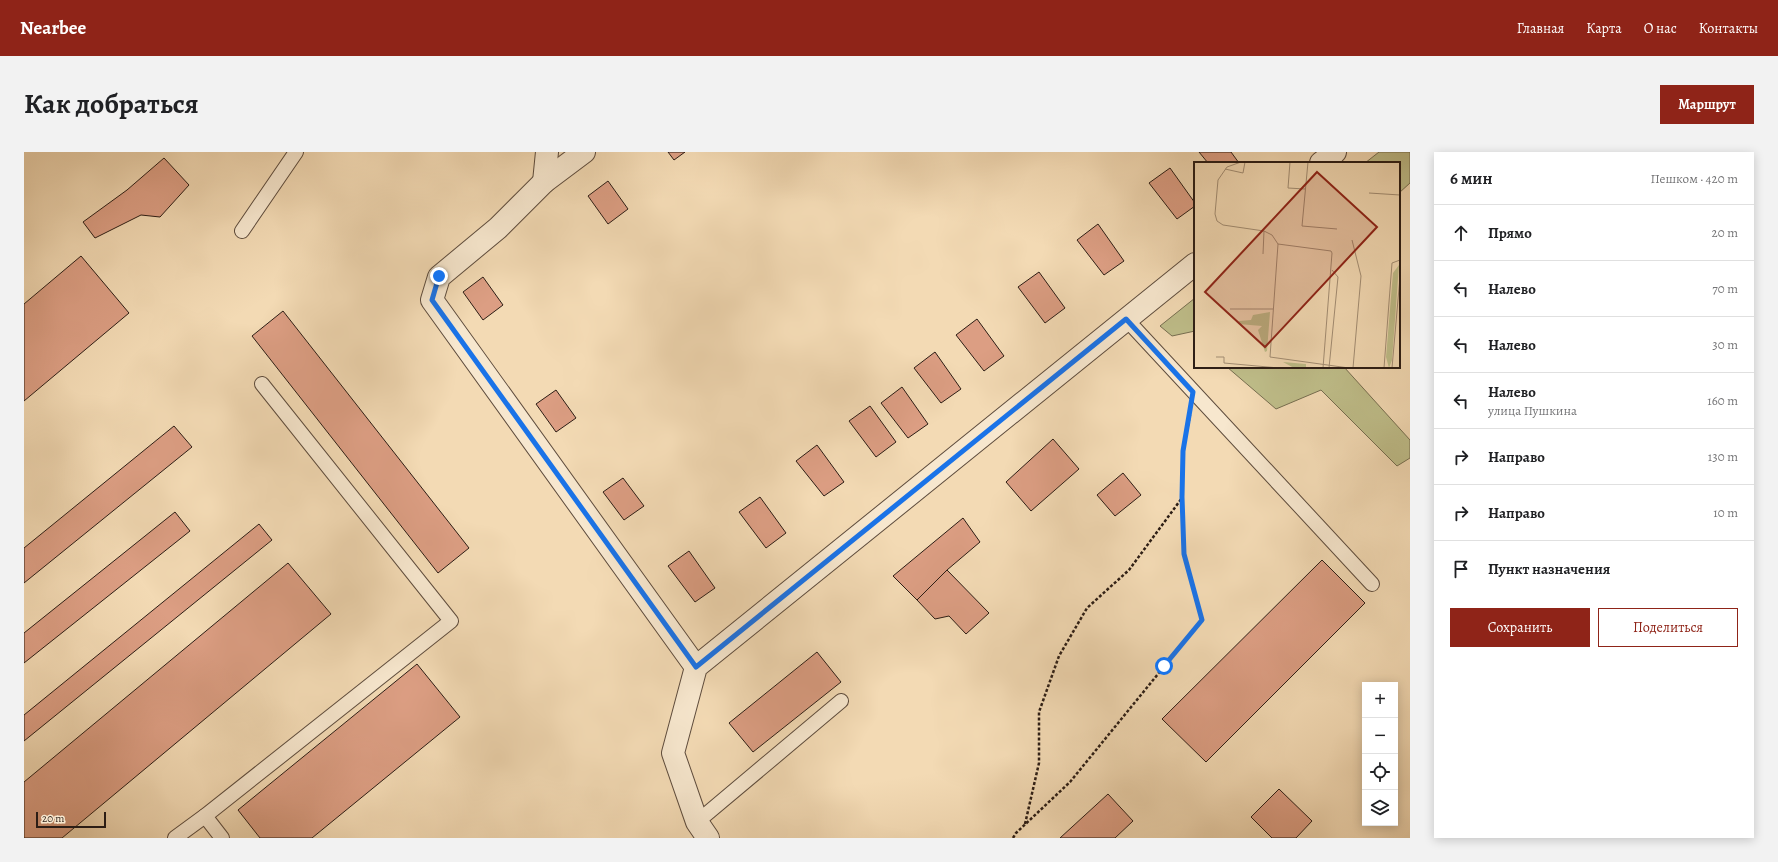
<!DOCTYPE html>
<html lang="ru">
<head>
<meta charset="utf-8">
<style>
	body { margin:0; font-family:Alegreya,serif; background:#f2f2f2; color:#202124 }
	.controls { position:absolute; right:12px; bottom:12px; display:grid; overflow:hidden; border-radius:0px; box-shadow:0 2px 10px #0003 }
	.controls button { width:36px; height:36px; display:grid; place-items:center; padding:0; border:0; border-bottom:1px solid #e0e0e0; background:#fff; color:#202124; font:20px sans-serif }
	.scale { position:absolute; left:12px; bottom:10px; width:70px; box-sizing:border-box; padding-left:4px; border:2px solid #2c1d15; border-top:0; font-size:11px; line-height:14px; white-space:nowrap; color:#2c1d15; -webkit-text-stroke:3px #f7e7ce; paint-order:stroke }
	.stop { position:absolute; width:12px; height:12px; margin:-9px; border:3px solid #1a73e8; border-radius:50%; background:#fff }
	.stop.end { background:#1a73e8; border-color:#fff; box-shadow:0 1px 4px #0008 }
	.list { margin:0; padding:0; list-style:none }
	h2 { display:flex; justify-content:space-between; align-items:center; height:52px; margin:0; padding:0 16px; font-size:17px }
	h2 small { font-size:13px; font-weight:400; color:#757577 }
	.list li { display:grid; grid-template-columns:26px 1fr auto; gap:12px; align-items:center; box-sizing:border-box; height:56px; padding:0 16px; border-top:1px solid #e0e0e0 }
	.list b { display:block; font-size:15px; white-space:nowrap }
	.list p { margin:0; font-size:13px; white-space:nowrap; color:#757577 }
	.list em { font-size:13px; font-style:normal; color:#757577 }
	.actions { display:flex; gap:8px; padding:12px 16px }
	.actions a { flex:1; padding:9px 0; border:1px solid #8f2418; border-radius:0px; text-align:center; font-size:14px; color:#8f2418 }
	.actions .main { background:#8f2418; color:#fff }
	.icon { flex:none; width:22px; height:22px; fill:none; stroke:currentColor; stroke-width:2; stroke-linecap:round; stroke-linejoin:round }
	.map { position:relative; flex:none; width:1386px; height:686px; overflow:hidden; border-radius:0px }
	header { display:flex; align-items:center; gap:24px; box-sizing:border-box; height:56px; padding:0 20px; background:#8f2418; color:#fff }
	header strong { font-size:19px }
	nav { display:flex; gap:22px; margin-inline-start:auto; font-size:14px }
	.intro { display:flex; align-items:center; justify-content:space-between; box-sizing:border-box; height:96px; padding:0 24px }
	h1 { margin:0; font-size:28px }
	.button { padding:10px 18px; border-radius:0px; background:#8f2418; color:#fff; font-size:14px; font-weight:700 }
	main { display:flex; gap:24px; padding:0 24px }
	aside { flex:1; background:#fff; border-radius:0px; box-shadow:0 2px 10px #0003 }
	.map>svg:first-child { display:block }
	.green { fill:#bfbe8a; stroke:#766e50 }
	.building { fill:#dc9e83; stroke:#2c1d15 }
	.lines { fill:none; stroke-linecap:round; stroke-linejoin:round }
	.lane-casing { stroke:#5e4c3d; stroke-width:16 }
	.street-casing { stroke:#5e4c3d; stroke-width:24 }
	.path { stroke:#2c1d15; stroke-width:2.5; stroke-dasharray:3 2; stroke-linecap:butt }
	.lane { stroke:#f7e7ce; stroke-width:14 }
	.street { stroke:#f7e7ce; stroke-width:22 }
	.route { stroke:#1a73e8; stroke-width:5 }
	.inset-road { fill:none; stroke:#a38e74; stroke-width:1 }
	.view { fill:#8f2418; fill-opacity:0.15; stroke:#8f2418; stroke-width:2 }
	.inset-edge { fill:none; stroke:#2c1d15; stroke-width:2 }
</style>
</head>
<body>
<header>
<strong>Nearbee</strong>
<nav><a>Главная</a><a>Карта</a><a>О нас</a><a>Контакты</a></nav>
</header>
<div class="intro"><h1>Как добраться</h1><a class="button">Маршрут</a></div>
<main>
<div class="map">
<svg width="1386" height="686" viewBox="0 0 1386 686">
	<rect width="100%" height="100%" fill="#f3dab4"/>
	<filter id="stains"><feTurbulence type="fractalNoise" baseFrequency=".005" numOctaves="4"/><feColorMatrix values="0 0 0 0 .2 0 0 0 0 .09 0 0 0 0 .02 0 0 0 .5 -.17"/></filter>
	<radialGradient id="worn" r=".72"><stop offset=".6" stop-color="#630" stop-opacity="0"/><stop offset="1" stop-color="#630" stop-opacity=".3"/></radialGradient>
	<!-- green -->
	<g class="green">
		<polygon points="1355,0 1386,0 1386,31 1375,41 1375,11 1341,11"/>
		<polygon points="1171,146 1171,179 1148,184 1136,174"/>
		<polygon points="1203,215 1320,215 1386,288 1386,306 1373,314 1297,238 1252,257"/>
	</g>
	<!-- building -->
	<g class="building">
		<polygon points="644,0 661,0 650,8"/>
		<polygon points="1175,0 1207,0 1215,11 1184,11"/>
		<polygon points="140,6 165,33 136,65 117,63 71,86 59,70 103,38"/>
		<polygon points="1146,16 1171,51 1171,54 1153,67 1125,31"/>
		<polygon points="584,29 604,57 584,72 564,44"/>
		<polygon points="1074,72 1100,109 1080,123 1053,88"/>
		<polygon points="57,104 105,161 0,249 0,152"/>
		<polygon points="1015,120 1041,156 1021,171 994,135"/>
		<polygon points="459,125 479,153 459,168 439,140"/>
		<polygon points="259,159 445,396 414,421 228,184"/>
		<polygon points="953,167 980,204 960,219 932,183"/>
		<polygon points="911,200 937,237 917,251 890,216"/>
		<polygon points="878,235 904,272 884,286 857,251"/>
		<polygon points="532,238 552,266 532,280 512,252"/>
		<polygon points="846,254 872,290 852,305 825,269"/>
		<polygon points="150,274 168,295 0,431 0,396"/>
		<polygon points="1029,287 1055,317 1007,359 982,330"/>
		<polygon points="793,293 820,330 800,344 772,309"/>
		<polygon points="1099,321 1117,343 1091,364 1073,343"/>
		<polygon points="599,326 620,354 600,368 579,340"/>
		<polygon points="736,345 762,381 742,396 715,360"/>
		<polygon points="151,360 166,379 0,511 0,481"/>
		<polygon points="939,366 956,390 923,418 893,448 869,424"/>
		<polygon points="235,372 248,388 0,589 0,563"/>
		<polygon points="665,399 691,436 671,450 644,414"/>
		<polygon points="1298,408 1341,451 1182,610 1138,567"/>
		<polygon points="264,411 307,462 38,686 0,686 0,630"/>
		<polygon points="923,418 965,461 942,482 925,464 911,467 893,448"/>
		<polygon points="793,500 817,530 729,600 705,571"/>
		<polygon points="393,512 436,565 288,686 236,686 214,658"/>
		<polygon points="1255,637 1288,669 1272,686 1248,686 1227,665"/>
		<polygon points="1084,642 1109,669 1091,686 1036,686"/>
	</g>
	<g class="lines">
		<defs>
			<g id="lane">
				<polyline points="218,79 272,0"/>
				<polyline points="1102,167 1348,432"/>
				<polyline points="181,664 198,686"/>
				<polyline points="673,670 817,549"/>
				<polyline points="151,686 181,664 427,469 238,232"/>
			</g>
			<g id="street">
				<polyline points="560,0 520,30 474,76 415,125 408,148 672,515"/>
				<polyline points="1297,11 1311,0"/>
				<polyline points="520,30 523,0"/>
				<polyline points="684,686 673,670 649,601 672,515 1171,112"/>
			</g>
		</defs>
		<!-- lane casing -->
		<use href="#lane" class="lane-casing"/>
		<!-- street casing -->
		<use href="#street" class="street-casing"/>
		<!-- path -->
		<g class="path">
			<polyline points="1001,672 1015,611 1015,560 1035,504 1063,456 1105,418 1158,346"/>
			<polyline points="989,686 992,681 1046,630 1178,468 1160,403 1158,345 1159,299 1166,263"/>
		</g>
		<!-- lane -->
		<use href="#lane" class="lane"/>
		<!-- street -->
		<use href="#street" class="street"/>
	</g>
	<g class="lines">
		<!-- route -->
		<polyline class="route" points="415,124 408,148 672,515 1102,167 1169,240 1159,299 1158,345 1160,402 1178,468 1140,514"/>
	</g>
	<!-- overview -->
	<g transform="translate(1170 10)">
		<rect width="206" height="206" fill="#f3dab4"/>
		<path d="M205,103L198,198L195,206L192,195L199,111ZM76,150L73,189L71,190L64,168L68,164L44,162L45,159L57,158L59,153ZM89,200L112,202V205L100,206Z" fill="#bfbe8a"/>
		<path class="inset-road" d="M47,0L33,5L24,18L21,52L23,59L29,63L70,69L78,73L84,82L76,195L155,206M96,0L94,26L111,27M114,0L108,64L143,67M31,7L49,11L51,0M175,31L206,33M158,78L167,114L159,206M84,82L137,89L138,91L129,206M69,92L70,69M36,147H79M22,195H30V201L85,206M135,206L144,115L138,108M190,206L198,101L206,98M198,206L206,115"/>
		<path class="view" d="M123,10L183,65L71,185L11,130Z"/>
		<rect width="206" height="206" class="inset-edge"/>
	</g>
	<rect width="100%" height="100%" filter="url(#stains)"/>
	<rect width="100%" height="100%" fill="url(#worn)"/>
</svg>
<div class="controls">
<button>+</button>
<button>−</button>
<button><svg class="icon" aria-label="locate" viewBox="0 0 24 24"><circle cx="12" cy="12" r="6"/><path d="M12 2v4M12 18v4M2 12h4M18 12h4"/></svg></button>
<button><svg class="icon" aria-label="layers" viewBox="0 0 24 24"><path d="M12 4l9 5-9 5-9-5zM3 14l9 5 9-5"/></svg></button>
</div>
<div class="scale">20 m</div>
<div class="stop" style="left:1140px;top:514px"></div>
<div class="stop end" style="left:415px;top:124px"></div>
</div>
<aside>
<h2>6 мин<small>Пешком · 420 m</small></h2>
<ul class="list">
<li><svg class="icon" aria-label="ahead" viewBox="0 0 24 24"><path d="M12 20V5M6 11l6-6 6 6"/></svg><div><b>Прямо</b></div><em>20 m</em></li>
<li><svg class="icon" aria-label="left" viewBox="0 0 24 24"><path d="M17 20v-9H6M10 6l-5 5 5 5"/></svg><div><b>Налево</b></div><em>70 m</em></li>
<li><svg class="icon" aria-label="left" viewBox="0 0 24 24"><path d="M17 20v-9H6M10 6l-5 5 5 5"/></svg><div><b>Налево</b></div><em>30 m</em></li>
<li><svg class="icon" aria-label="left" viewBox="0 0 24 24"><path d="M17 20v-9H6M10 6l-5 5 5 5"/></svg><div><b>Налево</b><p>улица Пушкина</p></div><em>160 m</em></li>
<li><svg class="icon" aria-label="right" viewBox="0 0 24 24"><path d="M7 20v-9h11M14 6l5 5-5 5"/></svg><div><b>Направо</b></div><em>130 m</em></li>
<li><svg class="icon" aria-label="right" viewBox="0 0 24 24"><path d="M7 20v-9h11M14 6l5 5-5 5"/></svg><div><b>Направо</b></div><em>10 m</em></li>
<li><svg class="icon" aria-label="arrive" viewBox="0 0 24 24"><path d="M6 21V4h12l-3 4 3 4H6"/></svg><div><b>Пункт назначения</b></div></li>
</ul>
<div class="actions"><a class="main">Сохранить</a><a>Поделиться</a></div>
</aside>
</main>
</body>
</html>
